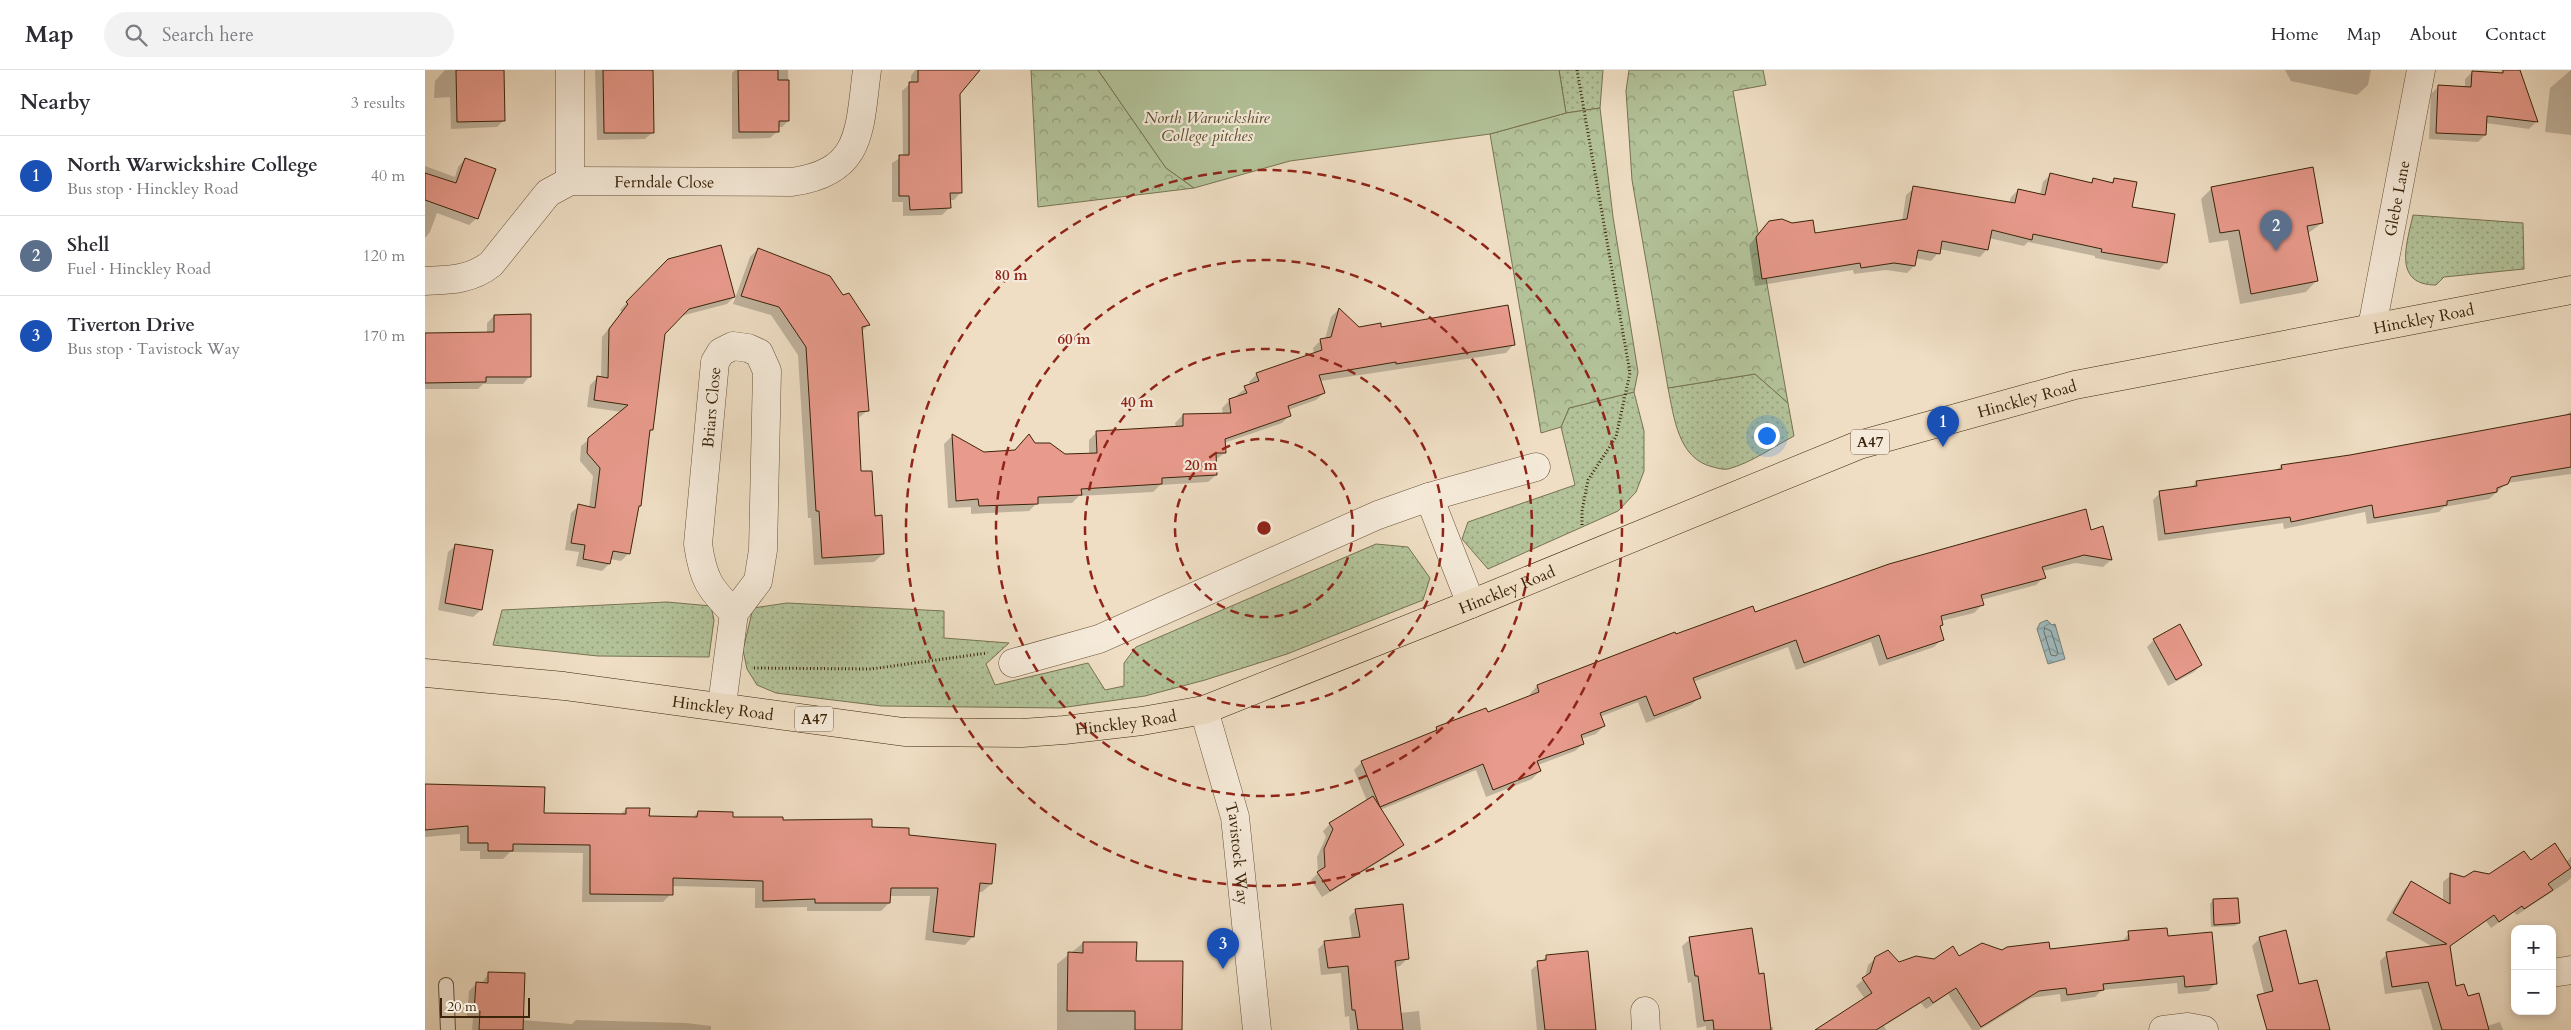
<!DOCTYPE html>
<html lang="en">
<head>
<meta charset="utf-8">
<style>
	body { margin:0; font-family:Cardo,serif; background:#f2f2f3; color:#2b2b33 }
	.controls { position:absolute; right:15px; bottom:15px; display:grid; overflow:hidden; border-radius:10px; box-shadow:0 2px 8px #0003 }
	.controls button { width:45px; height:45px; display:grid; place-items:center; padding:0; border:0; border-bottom:1px solid #e1e1e2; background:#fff; color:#2b2b33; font:25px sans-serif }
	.scale { position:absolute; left:15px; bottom:12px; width:90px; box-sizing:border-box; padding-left:5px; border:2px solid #3b2409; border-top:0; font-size:14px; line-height:18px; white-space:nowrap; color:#3b2409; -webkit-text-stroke:4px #f5ead9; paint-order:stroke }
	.you { position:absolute; left:1341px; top:365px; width:18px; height:18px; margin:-12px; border:4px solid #fff; border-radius:50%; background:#1a73e8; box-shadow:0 0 0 8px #1a73e833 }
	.badge { display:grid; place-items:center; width:32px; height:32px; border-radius:50%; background:#8f2418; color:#fff; font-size:16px; font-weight:700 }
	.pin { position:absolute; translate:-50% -41px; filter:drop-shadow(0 1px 2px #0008) }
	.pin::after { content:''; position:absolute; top:26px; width:18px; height:15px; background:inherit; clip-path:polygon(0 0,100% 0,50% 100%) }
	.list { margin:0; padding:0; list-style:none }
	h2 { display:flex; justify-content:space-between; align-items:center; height:65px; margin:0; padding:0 20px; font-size:21px }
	h2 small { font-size:16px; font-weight:400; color:#7c7c81 }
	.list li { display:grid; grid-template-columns:32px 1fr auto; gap:15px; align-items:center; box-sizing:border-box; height:80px; padding:0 20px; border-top:1px solid #e1e1e2 }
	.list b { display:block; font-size:19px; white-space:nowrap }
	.list p { margin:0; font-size:16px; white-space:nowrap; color:#7c7c81 }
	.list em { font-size:16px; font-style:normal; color:#7c7c81 }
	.icon { flex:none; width:28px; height:28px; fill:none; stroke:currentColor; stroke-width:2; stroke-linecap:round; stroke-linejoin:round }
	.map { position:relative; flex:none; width:2146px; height:960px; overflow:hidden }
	header { display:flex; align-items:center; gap:30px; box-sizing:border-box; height:70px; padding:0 25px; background:#fff; border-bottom:1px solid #e1e1e2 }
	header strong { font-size:24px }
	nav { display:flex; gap:28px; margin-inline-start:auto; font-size:18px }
	.search { width:350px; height:45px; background:#f2f2f3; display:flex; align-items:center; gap:12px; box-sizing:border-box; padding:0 18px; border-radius:28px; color:#7c7c81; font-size:19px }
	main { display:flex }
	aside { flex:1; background:#fff }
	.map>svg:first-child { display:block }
	.grass { fill:url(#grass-dots); stroke:#777351 }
	.forest { fill:url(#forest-crowns); stroke:#777351 }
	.park { fill:#b3c299; stroke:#777351 }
	.water { fill:url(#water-waves); stroke:#767e76 }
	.shadow { fill:#0003 }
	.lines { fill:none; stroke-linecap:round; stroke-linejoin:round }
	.shore { stroke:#6c6f64; stroke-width:1 }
	.building { fill:#e89a8c; stroke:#3b2409 }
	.service-casing { stroke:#685238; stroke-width:16 }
	.minor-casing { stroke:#685238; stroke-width:29 }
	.primary-casing { stroke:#3b2409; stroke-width:29 }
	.path { stroke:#3b2409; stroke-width:3; stroke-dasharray:1 2.5; stroke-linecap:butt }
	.service { stroke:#f5ead9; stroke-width:14 }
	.minor { stroke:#f5ead9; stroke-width:28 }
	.primary { stroke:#efdec4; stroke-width:28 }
	.ring { fill:none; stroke:#8f2418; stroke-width:2.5; stroke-dasharray:9 6 }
	.labels { text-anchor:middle; stroke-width:4.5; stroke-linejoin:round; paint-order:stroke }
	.shield { fill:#f5ead9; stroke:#735f47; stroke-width:1 }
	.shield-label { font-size:15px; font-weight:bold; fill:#3b2409 }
	.park-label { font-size:16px; font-style:italic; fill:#594c2d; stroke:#f5ead9 }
	.street-label { font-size:16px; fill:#3b2409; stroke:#f5ead9 }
	.centre { fill:#8f2418; stroke:#f5ead9; stroke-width:2.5 }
	.ring-label { font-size:15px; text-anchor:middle; font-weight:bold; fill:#8f2418; stroke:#f5ead9; stroke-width:4.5; stroke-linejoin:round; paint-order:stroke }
</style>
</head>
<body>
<header>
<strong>Map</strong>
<div class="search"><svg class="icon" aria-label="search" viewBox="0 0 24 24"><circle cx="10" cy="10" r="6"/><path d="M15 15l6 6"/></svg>Search here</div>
<nav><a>Home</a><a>Map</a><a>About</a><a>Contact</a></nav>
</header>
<main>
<aside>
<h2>Nearby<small>3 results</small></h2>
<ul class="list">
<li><span class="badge" style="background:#1a4fb4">1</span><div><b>North Warwickshire College</b><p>Bus stop · Hinckley Road</p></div><em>40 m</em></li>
<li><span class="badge" style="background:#5c6f8a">2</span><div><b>Shell</b><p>Fuel · Hinckley Road</p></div><em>120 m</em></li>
<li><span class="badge" style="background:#1a4fb4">3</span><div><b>Tiverton Drive</b><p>Bus stop · Tavistock Way</p></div><em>170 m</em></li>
</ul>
</aside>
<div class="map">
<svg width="2146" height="960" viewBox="0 0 2146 960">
	<defs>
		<pattern id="grass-dots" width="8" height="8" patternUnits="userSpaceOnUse" patternTransform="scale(1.25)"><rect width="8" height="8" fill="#b3c299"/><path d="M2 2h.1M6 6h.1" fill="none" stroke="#939d7b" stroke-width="1.8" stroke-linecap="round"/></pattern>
		<pattern id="forest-crowns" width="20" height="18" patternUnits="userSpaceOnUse" patternTransform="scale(1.25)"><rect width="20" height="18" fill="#b3c299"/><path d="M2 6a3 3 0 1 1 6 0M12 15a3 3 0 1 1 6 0" fill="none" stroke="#939d7b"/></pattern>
		<pattern id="water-waves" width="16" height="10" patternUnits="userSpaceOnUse" patternTransform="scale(1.25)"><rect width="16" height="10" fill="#9ebabe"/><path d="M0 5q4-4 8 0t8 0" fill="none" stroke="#829799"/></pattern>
	</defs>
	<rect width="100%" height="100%" fill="#efdec4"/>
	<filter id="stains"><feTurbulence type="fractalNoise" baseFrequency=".004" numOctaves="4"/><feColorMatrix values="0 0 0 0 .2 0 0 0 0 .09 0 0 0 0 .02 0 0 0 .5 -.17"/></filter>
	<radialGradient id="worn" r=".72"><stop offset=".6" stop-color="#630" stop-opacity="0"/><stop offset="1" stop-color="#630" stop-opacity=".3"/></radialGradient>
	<!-- grass -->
	<g class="grass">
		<polygon points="1134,0 1178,0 1175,38 1141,43"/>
		<path d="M1988,145L2098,153L2099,199L2019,207L2011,215C1967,215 1982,173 1988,145Z"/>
		<path d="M1330,304L1363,333L1369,366C1348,377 1326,393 1303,399C1298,400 1292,398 1288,397C1253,389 1249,347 1243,318Z"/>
		<polygon points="1209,322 1219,361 1219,401 1211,422 1193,441 1063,499 1037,469 1043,452 1150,415 1136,357 1144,338"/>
		<polygon points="951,474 983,477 1005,508 998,530 862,584 780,610 720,626 635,638 457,636 351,623 332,615 322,599 318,580 328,538 362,533 519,541 519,568 584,573 561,594 570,615 663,593 680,620 699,616 699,593 711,577"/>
		<polygon points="242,532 286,536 289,550 284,587 173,586 68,575 77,540"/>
	</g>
	<!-- forest -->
	<g class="forest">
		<polygon points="606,0 673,0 741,98 769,118 613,137"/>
		<polygon points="1204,0 1338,0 1341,15 1308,21 1363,333 1330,304 1243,318 1207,110 1201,21"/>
		<polygon points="1175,38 1188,147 1213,302 1209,322 1144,338 1136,357 1116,363 1065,64 1141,43"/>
	</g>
	<!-- park -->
	<polygon class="park" points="673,0 1134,0 1141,43 1065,64 865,91 769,118 741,98"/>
	<!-- water -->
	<polygon class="water" points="1622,550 1627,555 1630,554 1640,589 1623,594 1612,559 1615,553"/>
	<!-- shadow -->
	<g class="shadow">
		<polygon points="20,0 78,0 79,50 72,57 26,59 25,27 9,28 10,11"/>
		<polygon points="170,0 227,0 228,62 220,69 172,70"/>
		<polygon points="310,0 363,0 364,50 357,57 353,57 353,61 345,68 307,69 307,3"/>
		<polygon points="490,0 545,0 534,23 536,122 529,130 524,130 524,138 517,145 478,146 478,132 467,132 467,93 478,86 477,21 486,13 486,6"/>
		<polygon points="1860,0 1946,0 1943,15 1932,25 1866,11"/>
		<polygon points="2078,0 2094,0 2111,52 2104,59 2061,53 2060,65 2053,72 2004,69 2006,24 2013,17 2040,18 2040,9 2047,2 2075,4"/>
		<polygon points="2146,0 2146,65 2120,62 2125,18"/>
		<polygon points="40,89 52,148 44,155 12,143 5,162 0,168 0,96 30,107 33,97"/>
		<polygon points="1625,105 1665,113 1668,110 1685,113 1689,110 1741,192 1734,200 1670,188 1670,186 1603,172 1599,176 1564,168 1562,179 1555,187 1514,179 1513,183 1506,191 1490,188 1489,196 1482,203 1461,200 1429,204 1428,200 1330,216 1324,175 1340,157 1389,164 1477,152 1481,125 1489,118 1584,133 1586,127 1593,120 1615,125 1618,112"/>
		<polygon points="1787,118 1897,153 1882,164 1891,211 1881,222 1815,234 1803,170 1784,173 1776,129"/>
		<polygon points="333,179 418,226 443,255 436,262 442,341 432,349 435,402 458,484 449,492 389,495 386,448 383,448 373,285 346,245 308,234 325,187"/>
		<polygon points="244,190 309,227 302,234 256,246 239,264 227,360 223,363 215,436 212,439 203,484 196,491 185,489 184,494 177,501 151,496 154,482 140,480 146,443 154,436 164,438 168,406 155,391 156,376 197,342 162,337 165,315 172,308 176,308 177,267 197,242 195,240"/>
		<polygon points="914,239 934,258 955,258 1088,275 1081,283 895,311 899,323 891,330 863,340 865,345 857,353 799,373 800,383 790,390 791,405 783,412 735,415 728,422 654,426 647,433 611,434 604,441 546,444 546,437 523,438 519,374 527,366 559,383 589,382 609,374 640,386 664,384 664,370 672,362 751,358 750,353 758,345 798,345 797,338 805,330 813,327 812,325 825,315 824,312 832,304 889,284 888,278 896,270 900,269 906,247"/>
		<polygon points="69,246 105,306 98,314 58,314 53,319 0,319 0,264 62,263 62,253"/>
		<polygon points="2146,341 2146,404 2082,413 2064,429 2019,437 2014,442 1942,454 1940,442 1859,459 1858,453 1733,471 1728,430 1735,423 1765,419 1771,412 1851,401 1856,396 1885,393 2138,347"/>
		<polygon points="1677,458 1686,490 1678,497 1650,493 1618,501 1619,507 1611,515 1556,530 1557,535 1549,543 1516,551 1517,554 1514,557 1517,569 1509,577 1454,596 1446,572 1371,600 1363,577 1268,612 1274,628 1266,635 1221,653 1213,632 1175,647 1179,656 1171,664 1156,669 1158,674 1150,681 1113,695 1115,701 1107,709 1061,727 1051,700 955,740 977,775 970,782 897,827 886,810 893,803 892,787 901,767 898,761 905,754 942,731 929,700 937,692 1007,663 1012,658 1062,643 1106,627 1105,624 1112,616 1250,566 1329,543"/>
		<polygon points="31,475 66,481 56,540 48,547 13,540 23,482"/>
		<polygon points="1729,570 1776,595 1769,602 1743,616 1722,577"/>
		<polygon points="0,715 118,744 195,745 201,739 223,747 267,748 273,742 307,749 446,759 483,766 566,814 557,822 552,822 548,866 540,875 500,870 505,826 464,826 464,833 456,841 382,841 382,837 330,838 330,818 246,816 246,824 238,832 157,832 158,783 85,782 78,789 55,789 55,781 35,781 35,764 0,767"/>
		<polygon points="2146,787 2146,808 2143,811 2092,845 2089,842 2066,858 2061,851 2024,877 2030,917 2042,928 2062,956 2075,952 2078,960 2008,960 1996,919 1960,924 1955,891 1962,884 2008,877 1961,850 1979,820 1986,813 2018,831 2018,812 2026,805 2040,808 2064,805 2105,792 2141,792"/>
		<polygon points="1812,829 1814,853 1810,856 1786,857 1785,834 1788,830"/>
		<polygon points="931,840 982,889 975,896 970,897 975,943 994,941 996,960 925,960 924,946 920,947 916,903 896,905 893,879 900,872 927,869 924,847"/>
		<polygon points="1860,862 1873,916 1904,960 1845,960 1840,927 1827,876 1834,869"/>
		<polygon points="1704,863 1742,868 1790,914 1783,921 1753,924 1752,913 1677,920 1670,927 1636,932 1635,924 1606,928 1554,960 1547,960 1523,924 1501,939 1496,933 1459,956 1461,960 1407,960 1440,929 1431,916 1440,908 1443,895 1451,888 1474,893 1577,882 1624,880 1697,872"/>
		<polygon points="1265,869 1332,905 1345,957 1348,957 1348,960 1281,960 1281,956 1272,958 1266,912 1263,913 1257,876"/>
		<polygon points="658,873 710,892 756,960 632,960 632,894"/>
		<polygon points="1121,887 1170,960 1112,960 1106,900"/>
		<polygon points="64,903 97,950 147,954 151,950 261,953 286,956 286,960 47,960 48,948 42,947 44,921 51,914 56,914"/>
	</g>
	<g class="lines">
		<!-- shore -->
		<polygon class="shore" points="1620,558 1626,561 1633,583 1631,586 1626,585 1619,562"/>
	</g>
	<!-- building -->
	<g class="building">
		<polygon points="31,0 79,0 80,51 32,52"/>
		<polygon points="178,0 228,0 229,63 179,63"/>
		<polygon points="313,0 353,0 353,10 364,10 364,51 354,51 354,62 314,62"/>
		<polygon points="493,0 555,0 535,24 537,123 525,123 526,138 485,140 484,126 474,126 474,85 484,85 484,12 493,12"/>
		<polygon points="2078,0 2095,0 2113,52 2062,46 2061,65 2011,63 2013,15 2046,17 2047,1 2078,3"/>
		<polygon points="40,88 71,99 53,149 0,130 0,103 31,113"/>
		<polygon points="1888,97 1898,153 1882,156 1893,211 1826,224 1814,160 1795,163 1786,117"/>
		<polygon points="1625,103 1667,113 1668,108 1688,113 1689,108 1712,112 1707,137 1750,144 1742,193 1676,182 1677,179 1608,164 1607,170 1567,160 1563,180 1517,171 1515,184 1493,180 1490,196 1469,193 1436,198 1435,193 1337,209 1331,167 1344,151 1357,149 1367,153 1388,150 1390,163 1482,149 1488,116 1590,133 1593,119 1620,125"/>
		<polygon points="296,175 310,227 264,239 240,264 228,360 225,360 216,436 214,436 205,484 188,481 185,494 158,489 160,475 146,473 153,434 170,438 175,398 162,383 163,368 203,335 169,330 172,306 183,308 184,259 203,234 201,232 243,189"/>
		<polygon points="333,178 405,206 418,225 424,223 445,255 437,257 444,341 433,342 436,401 447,401 450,446 457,445 459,484 397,488 394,441 391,441 381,277 354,237 316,226"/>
		<polygon points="1083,235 1090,275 971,294 971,292 894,305 900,323 863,336 866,346 800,369 801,383 791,383 792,405 737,408 737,414 656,419 657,425 613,427 613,434 554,436 553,429 531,431 527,364 559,382 590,380 604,364 610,373 625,373 640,384 672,383 671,361 758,356 758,344 806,343 804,329 822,323 819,316 834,311 831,303 897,280 895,269 906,267 914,238 934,257 956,253 956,257"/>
		<polygon points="106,244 106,307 61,307 61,312 0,313 0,263 69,262 69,245"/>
		<polygon points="2146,344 2146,397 2086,407 2083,414 2072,418 2072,422 2022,431 2022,435 1949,448 1947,435 1866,452 1865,447 1740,464 1734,421 1772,416 1771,411 1857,399 1856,395 1925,385"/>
		<polygon points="1661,439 1666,460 1678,456 1687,490 1659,485 1617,497 1621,508 1556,525 1559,535 1516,546 1518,555 1515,556 1519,570 1462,589 1454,565 1379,593 1371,570 1268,608 1276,628 1229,646 1221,626 1175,643 1180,656 1156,665 1159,674 1112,691 1116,701 1068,720 1058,694 955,737 936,691 1012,660 1011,657 1061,638 1063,642 1114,622 1112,615 1250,562 1251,564 1328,536 1330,542 1464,494"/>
		<polygon points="30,474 68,480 57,540 20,533"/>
		<polygon points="1755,554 1777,595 1751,610 1728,569"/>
		<polygon points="0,714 120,717 119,743 201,744 201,738 225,738 224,746 272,747 273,741 308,742 308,747 358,747 358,750 447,749 447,757 484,758 484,765 571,774 567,814 555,813 549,867 508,862 513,818 466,818 465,833 390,833 390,829 338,831 338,811 248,808 248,825 165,824 165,775 88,774 88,781 63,781 63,773 43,773 43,756 0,760"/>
		<polygon points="948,726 979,775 905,821 892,802 900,797 899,779 908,759 904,753"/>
		<polygon points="2130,773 2146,798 2123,814 2128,820 2099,839 2097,836 2074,852 2069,845 2025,876 2031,916 2039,914 2043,926 2054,923 2064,960 2017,960 2003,912 1967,917 1961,882 2022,874 1968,843 1986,811 2025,834 2025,803 2039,807 2049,801 2064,804 2099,781 2106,790"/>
		<polygon points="1813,828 1815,853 1789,855 1788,829"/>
		<polygon points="978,834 984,889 970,891 978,960 933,960 930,940 927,940 923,896 903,898 899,871 935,867 930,839"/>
		<polygon points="1327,858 1334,904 1339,903 1346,960 1289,960 1288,950 1279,951 1273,906 1270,906 1264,867"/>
		<polygon points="1742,858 1743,866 1787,862 1792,914 1760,917 1759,906 1678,914 1679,920 1642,925 1641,918 1614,921 1556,957 1531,918 1508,933 1504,927 1451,960 1390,960 1447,923 1437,908 1445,903 1450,887 1463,880 1474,892 1491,886 1509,889 1528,876 1534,886 1557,873 1577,880 1582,877 1624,872 1625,879 1704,870 1703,861"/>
		<polygon points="1861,860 1874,914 1892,910 1905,960 1842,960 1832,925 1848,921 1834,867"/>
		<polygon points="658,872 712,872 711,891 758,891 757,960 710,960 710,941 642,941 643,882 658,883"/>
		<polygon points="1163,881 1171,960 1120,960 1112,891 1121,890 1121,885"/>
		<polygon points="63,902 100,903 98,960 54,960 55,941 49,941 51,912 63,913"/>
	</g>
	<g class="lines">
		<defs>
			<polyline id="service" points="21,915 23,960"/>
			<g id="minor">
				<polyline points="145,111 145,0"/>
				<path id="s1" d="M0,211C24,210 46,210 66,194L123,123L145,111L367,112C438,102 434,60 442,0"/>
				<path id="s2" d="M1947,257L1996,0"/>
				<polyline points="1004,427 1046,534"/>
				<polyline points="588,593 674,569 953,445 1004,427 1111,397"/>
				<path id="s3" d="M297,635L309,543C284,518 278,509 273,474L290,292L296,282L308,276L323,278L334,283L342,301L338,480L333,511L309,543"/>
				<path id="s4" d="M779,640L810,747L832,960"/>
				<polyline points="2127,903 2146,900"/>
				<polyline points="1220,941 1221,960"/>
				<polyline points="1738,960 1763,957 1779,960"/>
			</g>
			<g id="primary">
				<path id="s5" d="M0,603L139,616L479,662L597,663L639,660L717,651L779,640L1046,534L1434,375L1650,315L2146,220"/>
			</g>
		</defs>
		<!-- service casing -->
		<use href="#service" class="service-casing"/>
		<!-- minor casing -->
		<use href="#minor" class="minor-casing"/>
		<!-- primary casing -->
		<use href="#primary" class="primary-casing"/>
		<!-- path -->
		<g class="path">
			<polyline points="1152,0 1205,303 1191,367 1163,410 1157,441 1157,457"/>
			<polyline points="329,598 446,599 562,583"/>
		</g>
		<!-- service -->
		<use href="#service" class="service"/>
		<!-- minor -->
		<use href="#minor" class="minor"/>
		<!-- primary -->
		<use href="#primary" class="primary"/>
	</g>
	<!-- distance rings -->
	<g class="ring">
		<circle cx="839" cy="458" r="89"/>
		<circle cx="839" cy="458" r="179"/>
		<circle cx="839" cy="458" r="268"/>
		<circle cx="839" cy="458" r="358"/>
	</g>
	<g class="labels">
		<!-- shield labels -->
		<g class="shield">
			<rect x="1426" y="359.5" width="38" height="25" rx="4"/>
			<rect x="370" y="636.5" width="38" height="25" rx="4"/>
		</g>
		<g class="shield-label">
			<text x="1445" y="377">A47</text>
			<text x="389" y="654">A47</text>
		</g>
		<!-- park labels -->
		<g class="park-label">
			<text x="782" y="53">North Warwickshire<tspan x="782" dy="18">College pitches</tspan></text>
		</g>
		<!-- street labels -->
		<g class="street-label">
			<text dy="6" stroke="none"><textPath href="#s1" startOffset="280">Ferndale Close</textPath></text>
			<text dy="6" stroke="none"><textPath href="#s2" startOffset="131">Glebe Lane</textPath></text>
			<text dy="6" stroke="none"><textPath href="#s5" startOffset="2070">Hinckley Road</textPath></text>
			<text dy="6" stroke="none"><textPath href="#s5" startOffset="1665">Hinckley Road</textPath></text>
			<text dy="6" stroke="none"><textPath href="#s3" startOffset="310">Briars Close</textPath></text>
			<text dy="6" stroke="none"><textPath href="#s5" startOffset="1110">Hinckley Road</textPath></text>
			<text dy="6" stroke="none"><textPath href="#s5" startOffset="300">Hinckley Road</textPath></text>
			<text dy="6" stroke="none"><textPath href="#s5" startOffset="705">Hinckley Road</textPath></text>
			<text dy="6" stroke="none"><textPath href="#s4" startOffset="148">Tavistock Way</textPath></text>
		</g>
	</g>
	<circle cx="839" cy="458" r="8" class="centre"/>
	<g class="ring-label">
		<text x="586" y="210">80 m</text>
		<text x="649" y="274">60 m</text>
		<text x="712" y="337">40 m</text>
		<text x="776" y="400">20 m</text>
	</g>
	<rect width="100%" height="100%" filter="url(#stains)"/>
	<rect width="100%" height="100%" fill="url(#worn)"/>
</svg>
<div class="controls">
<button>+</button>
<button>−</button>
</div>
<div class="scale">20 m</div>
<div class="you"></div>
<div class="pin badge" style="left:1518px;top:377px;background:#1a4fb4">1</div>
<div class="pin badge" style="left:1851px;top:181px;background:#5c6f8a">2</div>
<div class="pin badge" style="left:798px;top:899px;background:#1a4fb4">3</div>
</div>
</main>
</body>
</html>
